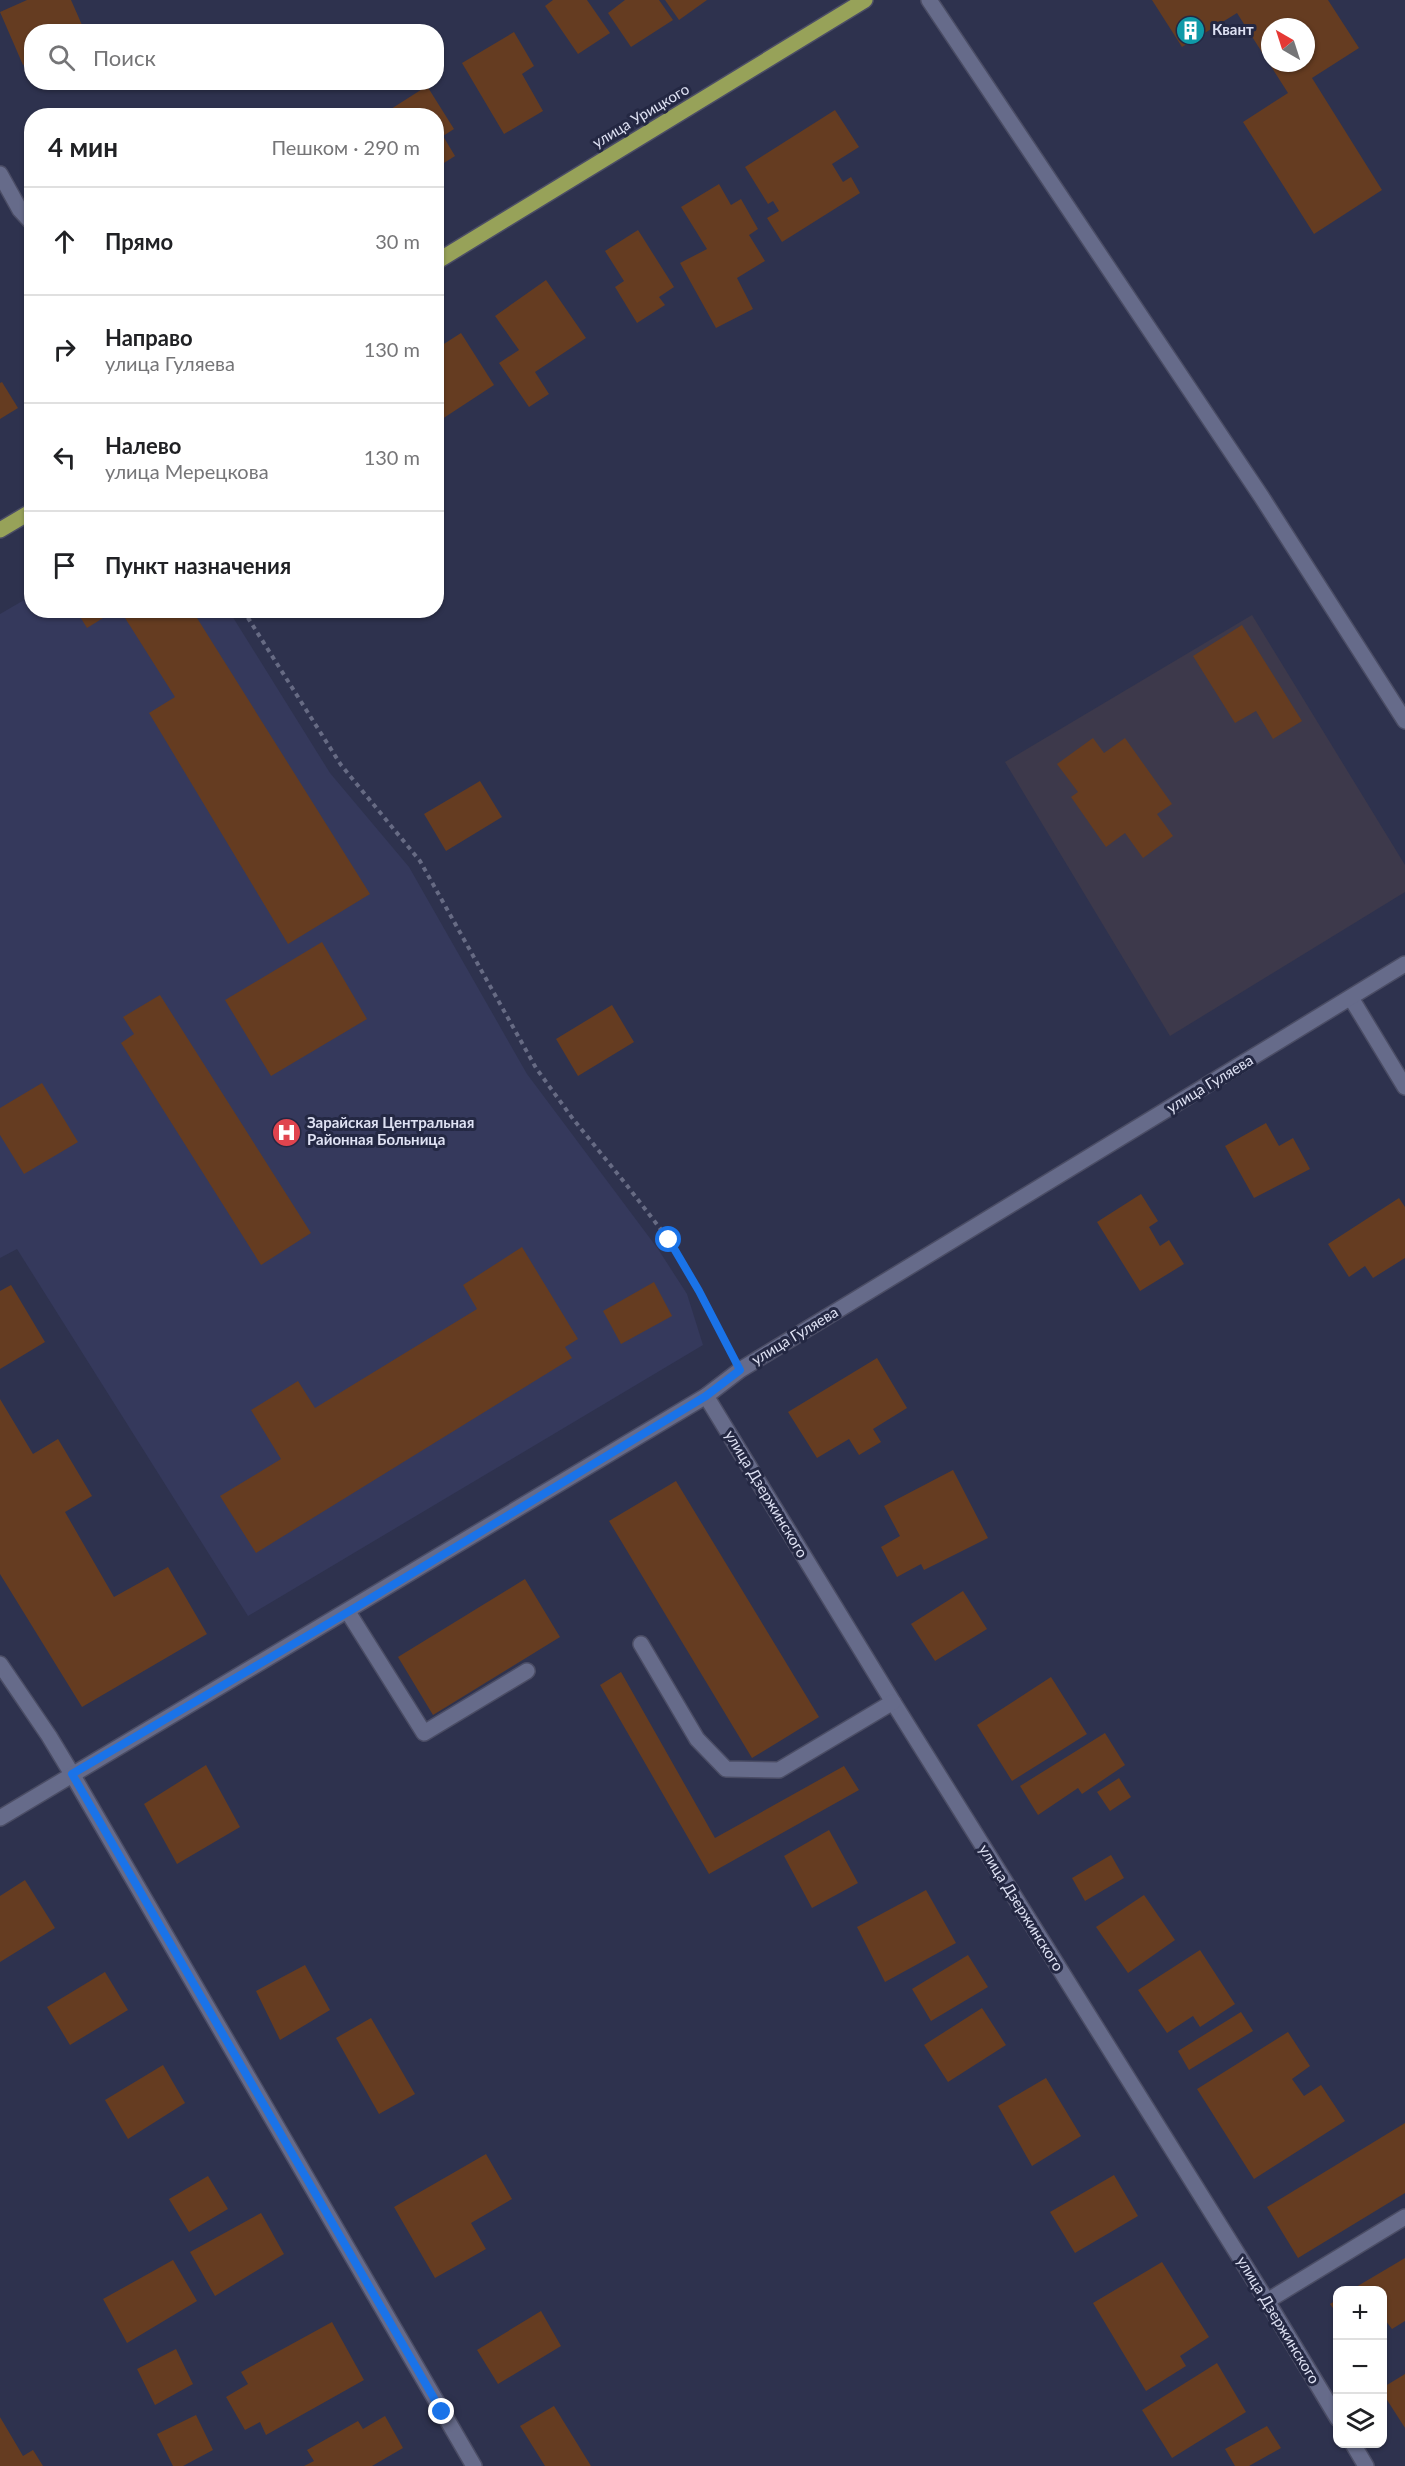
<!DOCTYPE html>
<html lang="ru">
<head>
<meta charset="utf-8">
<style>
	body { margin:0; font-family:Lato,sans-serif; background:#f6f6f6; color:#202124 }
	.controls { position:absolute; right:18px; bottom:18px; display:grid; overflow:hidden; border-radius:12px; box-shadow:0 2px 4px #0004 }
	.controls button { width:54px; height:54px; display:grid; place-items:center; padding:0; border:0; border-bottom:2px solid #e0e0e0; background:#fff; color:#202124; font:30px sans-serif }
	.compass { position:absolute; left:1261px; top:18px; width:54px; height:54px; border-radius:50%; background:#fff; box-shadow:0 2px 4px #0004; rotate:321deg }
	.stop { position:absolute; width:18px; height:18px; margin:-14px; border:4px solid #1a73e8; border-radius:50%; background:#fff }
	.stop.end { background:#1a73e8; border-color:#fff; box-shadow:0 2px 6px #0008 }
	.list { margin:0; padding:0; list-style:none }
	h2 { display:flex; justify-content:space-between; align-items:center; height:78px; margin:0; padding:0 24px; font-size:26px }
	h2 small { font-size:20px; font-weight:400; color:#757577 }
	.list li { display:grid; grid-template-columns:39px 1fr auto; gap:18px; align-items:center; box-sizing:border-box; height:108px; padding:0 24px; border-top:2px solid #e0e0e0 }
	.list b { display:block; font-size:22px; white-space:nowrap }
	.list p { margin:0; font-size:20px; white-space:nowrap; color:#757577 }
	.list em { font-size:20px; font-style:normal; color:#757577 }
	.icon { flex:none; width:33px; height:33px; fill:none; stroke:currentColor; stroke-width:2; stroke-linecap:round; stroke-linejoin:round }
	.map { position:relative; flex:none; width:1405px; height:2466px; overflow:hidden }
	.search { position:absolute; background:#fff; box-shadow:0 2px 4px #0004; left:24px; top:24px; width:420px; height:66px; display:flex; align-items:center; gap:15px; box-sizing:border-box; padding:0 21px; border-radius:24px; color:#757577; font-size:22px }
	.panel { position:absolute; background:#fff; box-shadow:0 2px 4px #0004; left:24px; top:108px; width:420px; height:510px; border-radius:24px }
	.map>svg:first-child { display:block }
	.industrial { fill:#3d394b }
	.built { fill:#35395c }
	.building { fill:#653c21; fill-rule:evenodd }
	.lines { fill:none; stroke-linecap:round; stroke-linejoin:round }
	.minor-casing { stroke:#4b4d65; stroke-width:18 }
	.major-casing { stroke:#4b4d65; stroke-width:18 }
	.path { stroke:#676b84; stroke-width:4; stroke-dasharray:4.5 4.5; stroke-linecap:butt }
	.minor { stroke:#666b8a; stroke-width:15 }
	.major { stroke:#97a259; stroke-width:15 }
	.route { stroke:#1a73e8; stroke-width:8 }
	.labels { text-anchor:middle; stroke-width:6; stroke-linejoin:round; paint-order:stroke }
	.poi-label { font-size:15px; font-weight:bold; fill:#dee1f3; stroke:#242843; text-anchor:start }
	.street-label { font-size:15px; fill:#dee1f3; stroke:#242843 }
</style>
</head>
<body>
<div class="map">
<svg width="1405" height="2466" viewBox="0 0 1405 2466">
	<rect width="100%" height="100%" fill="#2e324e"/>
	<!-- industrial -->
	<polygon class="industrial" points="1252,615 1405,865 1405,892 1170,1036 1005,762"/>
	<!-- built -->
	<polygon class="built" points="31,596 32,610 229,611 330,773 409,867 527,1074 658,1249 687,1294 703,1345 248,1616 17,1249 0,1258 0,614"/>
	<!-- building -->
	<g class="building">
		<polygon points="27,0 71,0 82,25 69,32 32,32 32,61 23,65 0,12"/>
		<polygon points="553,0 587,0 610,33 578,54 545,6"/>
		<polygon points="625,0 659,0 673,20 631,47 608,13"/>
		<polygon points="665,0 707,0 679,20"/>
		<path d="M1152,0H1328L1359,48L1312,78L1382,190L1314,234L1243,122L1288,93L1237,13L1182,47ZM1270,27H1306V63H1270Z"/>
		<polygon points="514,32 534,66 522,74 543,111 504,134 462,63"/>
		<polygon points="427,86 454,129 443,136 455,156 436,168 436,116 380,116"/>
		<polygon points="835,110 859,147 832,164 843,182 851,177 860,193 782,242 767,218 779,211 773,201 768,204 745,167"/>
		<polygon points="719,184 731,205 741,199 758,229 749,235 765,261 737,278 753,309 716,328 680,263 707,249 681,207"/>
		<polygon points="638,230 674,287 659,297 665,305 637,323 615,287 624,281 605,251"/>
		<polygon points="546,280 586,338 535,372 549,394 529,407 499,363 519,350 495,316"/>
		<polygon points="461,333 494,385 436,423 436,349"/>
		<polygon points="2,382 18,408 0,419 0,383"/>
		<polygon points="76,610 116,610 87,628"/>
		<polygon points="120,610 192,610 370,894 288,944 149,713 175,697"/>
		<polygon points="1242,625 1302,721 1273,739 1256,711 1235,723 1193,656"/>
		<polygon points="1093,738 1104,753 1125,738 1172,804 1157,814 1173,836 1143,858 1125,833 1106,847 1071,797 1078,792 1057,764"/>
		<polygon points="480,781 502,817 446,851 424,814"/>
		<polygon points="322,942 367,1019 271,1076 225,1000"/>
		<polygon points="160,995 311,1233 261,1265 121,1043 134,1034 123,1017"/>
		<polygon points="612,1005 634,1042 578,1076 556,1039"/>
		<polygon points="42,1083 78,1142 24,1174 0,1135 0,1108"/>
		<polygon points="1266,1123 1279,1146 1293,1138 1310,1169 1254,1198 1225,1146"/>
		<polygon points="1141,1194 1158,1221 1149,1227 1160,1246 1169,1240 1184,1264 1140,1291 1097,1222"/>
		<polygon points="1399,1198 1405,1207 1405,1258 1373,1278 1365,1266 1349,1277 1328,1244"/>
		<polygon points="522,1247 578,1339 565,1347 572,1358 256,1553 220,1496 281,1459 251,1410 298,1381 315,1408 477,1309 463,1285"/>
		<polygon points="654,1282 672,1316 621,1344 603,1311"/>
		<polygon points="11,1285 45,1342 0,1369 0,1291"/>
		<polygon points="877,1358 907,1408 873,1429 881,1442 859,1455 849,1439 817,1458 788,1412"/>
		<polygon points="0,1399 33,1454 58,1439 92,1496 65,1512 114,1597 168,1567 207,1634 82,1707 0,1574"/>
		<polygon points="953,1470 988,1538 924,1570 921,1564 897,1577 881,1547 900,1536 884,1506"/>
		<polygon points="676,1481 819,1717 752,1758 609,1521"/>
		<polygon points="525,1579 560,1637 433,1715 398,1657"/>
		<polygon points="963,1591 987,1629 935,1661 911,1624"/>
		<polygon points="621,1672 715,1838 844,1766 859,1790 709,1874 600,1685"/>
		<polygon points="1051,1677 1087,1734 1012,1781 977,1725"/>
		<polygon points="1105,1733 1125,1765 1082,1794 1078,1788 1038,1815 1020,1786"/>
		<polygon points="206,1765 240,1827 177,1864 144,1804"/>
		<polygon points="1119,1778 1131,1797 1110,1811 1097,1792"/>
		<polygon points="829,1830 858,1883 812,1908 784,1856"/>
		<polygon points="1111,1855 1124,1878 1085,1901 1072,1878"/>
		<polygon points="25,1880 55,1928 0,1962 0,1896"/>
		<polygon points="926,1890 956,1943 885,1982 857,1927"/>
		<polygon points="1144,1895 1175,1940 1128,1973 1096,1927"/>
		<polygon points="1200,1950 1235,2004 1200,2027 1193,2016 1167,2033 1138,1990"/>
		<polygon points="968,1955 988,1987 931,2021 912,1989"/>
		<polygon points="305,1965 330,2010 280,2040 256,1991"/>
		<polygon points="105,1972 128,2010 70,2045 47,2007"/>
		<polygon points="982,2008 1006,2045 948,2082 924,2045"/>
		<polygon points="1241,2012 1253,2031 1189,2070 1178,2051"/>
		<polygon points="371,2018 415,2094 379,2114 336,2038"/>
		<polygon points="1288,2032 1310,2066 1292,2079 1304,2096 1321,2085 1345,2121 1254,2179 1197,2089"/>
		<polygon points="163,2065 185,2103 128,2139 105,2100"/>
		<polygon points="1046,2078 1081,2136 1032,2166 998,2106"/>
		<polygon points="1405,2123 1405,2193 1298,2258 1267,2207"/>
		<polygon points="486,2154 512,2199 471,2223 486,2249 435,2278 394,2207"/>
		<polygon points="1114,2175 1138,2216 1075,2253 1050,2212"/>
		<polygon points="208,2176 228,2209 189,2232 169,2199"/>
		<polygon points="261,2213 284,2254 215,2296 190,2252"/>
		<polygon points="1405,2258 1405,2321 1392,2329 1382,2316 1382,2290 1351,2290"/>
		<polygon points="173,2260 197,2301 127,2343 103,2299"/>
		<polygon points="1162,2262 1209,2337 1180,2356 1186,2366 1146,2391 1093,2303"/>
		<polygon points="1338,2299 1338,2315 1330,2304"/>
		<polygon points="541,2311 561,2346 498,2384 477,2350"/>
		<polygon points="332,2322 364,2380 266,2435 260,2422 245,2430 226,2397 248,2384 241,2372"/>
		<polygon points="176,2349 193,2384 155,2405 137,2369"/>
		<polygon points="1217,2363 1246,2412 1172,2458 1142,2410"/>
		<polygon points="1405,2374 1405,2428 1382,2392 1382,2388"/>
		<polygon points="554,2406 591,2466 545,2466 520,2426"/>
		<polygon points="196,2415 213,2450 183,2466 173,2466 157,2434"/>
		<polygon points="385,2416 403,2448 372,2466 304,2466 314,2461 307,2450 358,2421 363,2429"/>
		<polygon points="0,2417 23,2456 33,2450 43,2466 0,2466"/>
		<polygon points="1267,2426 1281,2448 1249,2466 1235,2466 1225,2449"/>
	</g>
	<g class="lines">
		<defs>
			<g id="minor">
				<polyline points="929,0 1261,496 1405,721"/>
				<polyline points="0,174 20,210 32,223"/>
				<polyline points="1351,998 1405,1087"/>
				<polyline points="706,1396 893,1702 1267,2301 1338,2419"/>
				<polyline points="348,1612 424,1733 527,1671"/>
				<polyline points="641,1644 697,1739 726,1769 779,1770 893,1702"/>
				<polyline points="0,1664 49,1736 72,1774 474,2466"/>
				<polyline points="0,1818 706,1396 740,1370 1405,964"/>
				<polyline points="1267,2301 1405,2217"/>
				<polyline points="1353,2444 1366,2466"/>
			</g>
			<g id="major">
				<polyline points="436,262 865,0"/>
				<polyline points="0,530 32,511"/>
			</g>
		</defs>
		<!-- minor casing -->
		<use href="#minor" class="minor-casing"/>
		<!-- major casing -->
		<use href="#major" class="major-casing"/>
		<!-- path -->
		<polyline class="path" points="243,610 341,765 420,861 536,1068 573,1119 625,1183 669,1240 699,1291 727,1345"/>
		<!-- minor -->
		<use href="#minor" class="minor"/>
		<!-- major -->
		<use href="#major" class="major"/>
	</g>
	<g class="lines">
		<!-- route -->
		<polyline class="route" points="442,2412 72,1774 348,1612 706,1396 740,1370 699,1291 669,1240"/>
	</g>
	<!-- icons -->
	<defs>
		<symbol id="building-disc" viewBox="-11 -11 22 22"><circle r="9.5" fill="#0f9aa8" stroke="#242843"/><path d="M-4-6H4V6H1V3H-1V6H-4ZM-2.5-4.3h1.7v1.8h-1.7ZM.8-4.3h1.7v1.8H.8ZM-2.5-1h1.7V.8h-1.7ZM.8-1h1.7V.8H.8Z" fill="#fff"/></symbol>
		<symbol id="hospital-disc" viewBox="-11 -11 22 22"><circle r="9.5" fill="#e0444e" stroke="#242843"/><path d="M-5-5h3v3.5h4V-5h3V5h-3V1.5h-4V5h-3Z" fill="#fff"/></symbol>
	</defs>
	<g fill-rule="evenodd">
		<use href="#building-disc" x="1174" y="14" width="33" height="33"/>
		<use href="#hospital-disc" x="270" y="1116" width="33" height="33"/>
	</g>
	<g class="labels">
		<!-- poi labels -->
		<g class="poi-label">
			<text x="1212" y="35">Квант</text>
			<text x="307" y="1128">Зарайская Центральная<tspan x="307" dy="17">Районная Больница</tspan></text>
		</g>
		<!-- street labels -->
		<g class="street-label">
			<text transform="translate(641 116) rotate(-31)" y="5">улица Урицкого</text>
			<text transform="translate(1210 1084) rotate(-31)" y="5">улица Гуляева</text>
			<text transform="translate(795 1336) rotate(-31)" y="5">улица Гуляева</text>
			<text transform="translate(766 1494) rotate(59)" y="5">улица Дзержинского</text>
			<text transform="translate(1021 1908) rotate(58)" y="5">улица Дзержинского</text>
			<text transform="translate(1278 2320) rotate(59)" y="5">улица Дзержинского</text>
		</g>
	</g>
</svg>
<div class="controls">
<button>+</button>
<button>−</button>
<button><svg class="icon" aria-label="layers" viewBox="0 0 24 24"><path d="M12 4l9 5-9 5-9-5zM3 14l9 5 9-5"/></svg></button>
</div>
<svg class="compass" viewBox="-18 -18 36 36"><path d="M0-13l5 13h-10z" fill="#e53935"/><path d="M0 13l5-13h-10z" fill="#757577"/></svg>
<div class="stop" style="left:669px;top:1240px"></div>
<div class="stop end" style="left:442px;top:2412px"></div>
<div class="search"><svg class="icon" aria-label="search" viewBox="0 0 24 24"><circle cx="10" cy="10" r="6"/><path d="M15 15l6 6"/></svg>Поиск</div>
<section class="panel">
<h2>4 мин<small>Пешком · 290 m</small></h2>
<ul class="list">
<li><svg class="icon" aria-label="ahead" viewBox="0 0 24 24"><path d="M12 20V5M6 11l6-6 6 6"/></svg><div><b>Прямо</b></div><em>30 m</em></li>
<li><svg class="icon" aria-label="right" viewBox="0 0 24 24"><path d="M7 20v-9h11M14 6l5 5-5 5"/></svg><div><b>Направо</b><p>улица Гуляева</p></div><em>130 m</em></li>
<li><svg class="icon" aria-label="left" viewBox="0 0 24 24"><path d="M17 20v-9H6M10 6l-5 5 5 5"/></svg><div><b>Налево</b><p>улица Мерецкова</p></div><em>130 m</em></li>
<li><svg class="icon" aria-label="arrive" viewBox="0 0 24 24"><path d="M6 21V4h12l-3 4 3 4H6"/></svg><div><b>Пункт назначения</b></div></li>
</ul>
</section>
</div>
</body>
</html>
